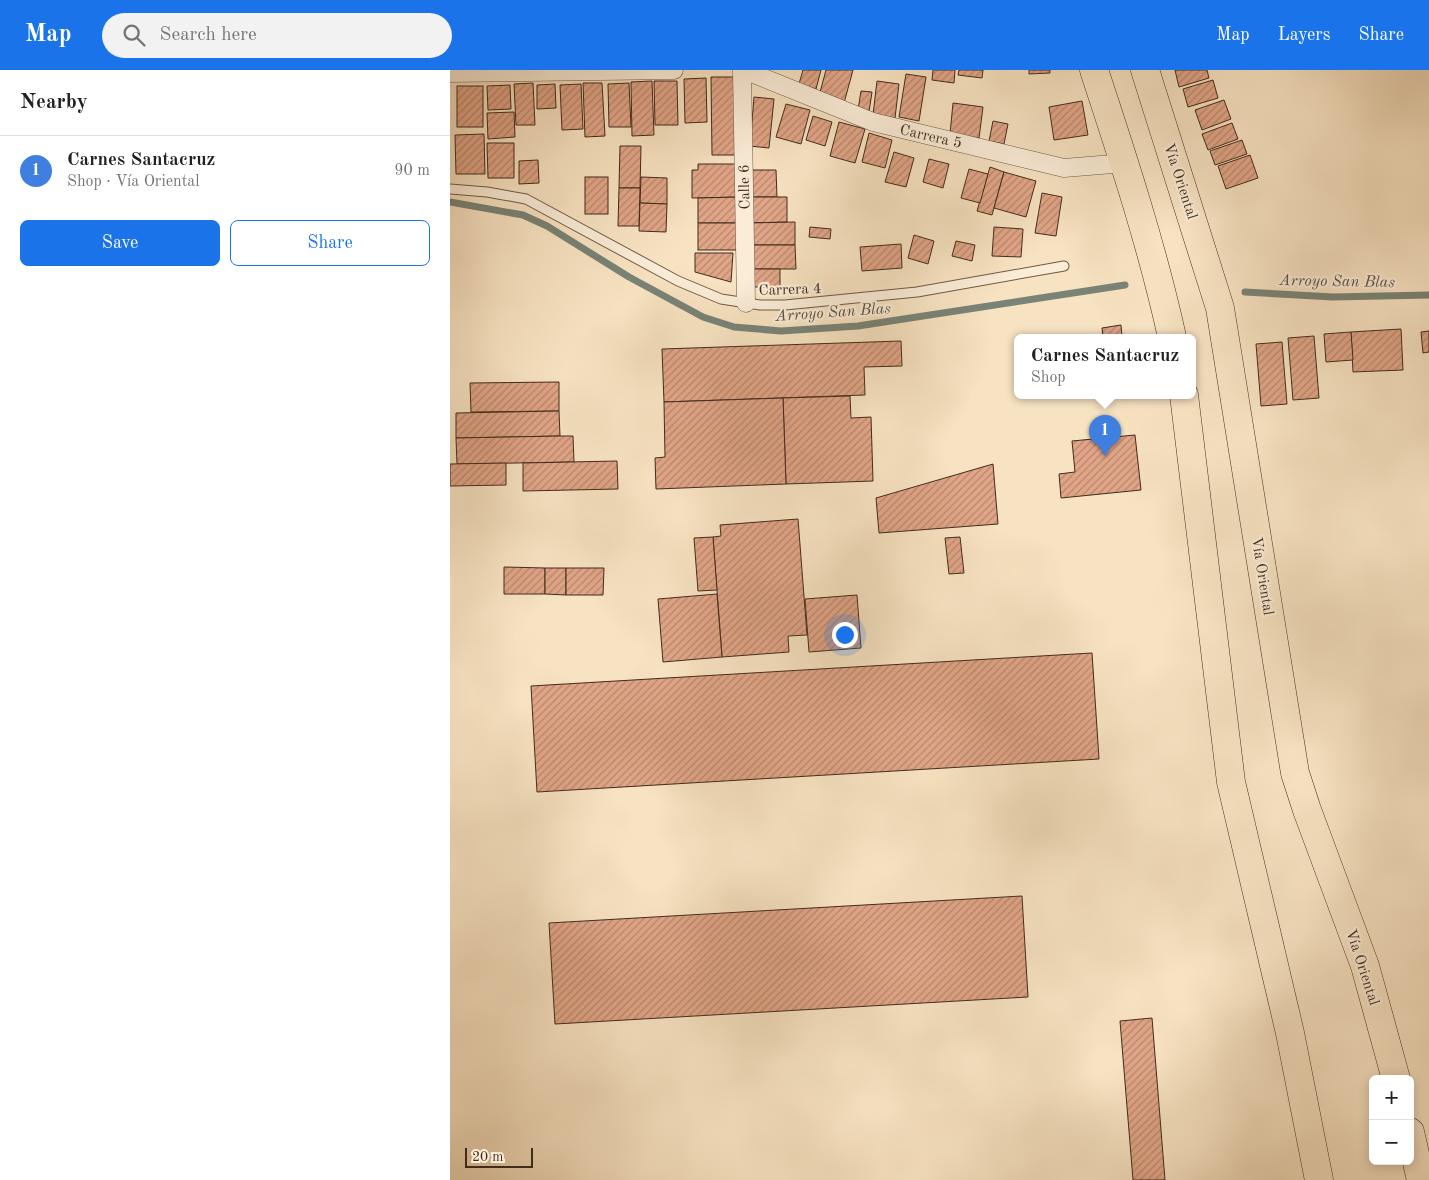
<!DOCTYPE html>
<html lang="en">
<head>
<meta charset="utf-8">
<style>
	body { margin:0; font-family:"Old Standard TT",serif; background:#f2f2f2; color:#202124 }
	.controls { position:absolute; right:15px; bottom:15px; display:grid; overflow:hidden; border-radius:8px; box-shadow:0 2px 12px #0003 }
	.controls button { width:45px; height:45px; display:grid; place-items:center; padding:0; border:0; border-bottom:1px solid #e0e0e0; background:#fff; color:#202124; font:25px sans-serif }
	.scale { position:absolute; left:15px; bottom:12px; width:68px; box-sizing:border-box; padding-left:5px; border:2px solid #432b1c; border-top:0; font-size:14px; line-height:18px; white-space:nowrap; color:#432b1c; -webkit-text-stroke:4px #faecd7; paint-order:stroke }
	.you { position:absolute; left:394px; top:564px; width:18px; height:18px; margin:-12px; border:4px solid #fff; border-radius:50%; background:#1a73e8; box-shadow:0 0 0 8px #1a73e833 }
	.badge { display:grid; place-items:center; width:32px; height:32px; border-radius:50%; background:#1a73e8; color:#fff; font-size:16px; font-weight:700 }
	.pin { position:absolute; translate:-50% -41px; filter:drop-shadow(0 1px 2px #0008) }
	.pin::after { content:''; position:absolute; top:26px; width:18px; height:15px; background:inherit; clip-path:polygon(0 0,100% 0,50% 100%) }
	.popup { position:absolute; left:564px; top:264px; width:182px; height:65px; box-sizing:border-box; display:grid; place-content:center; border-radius:8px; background:#fff; filter:drop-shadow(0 1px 4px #0005); font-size:16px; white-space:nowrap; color:#757577 }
	.popup b { font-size:19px; color:#202124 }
	.popup::after { content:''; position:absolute; left:50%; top:100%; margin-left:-10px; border:10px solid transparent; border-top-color:#fff }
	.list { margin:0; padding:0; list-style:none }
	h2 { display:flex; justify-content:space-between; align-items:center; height:65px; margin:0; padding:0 20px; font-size:21px }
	h2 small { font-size:16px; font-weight:400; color:#757577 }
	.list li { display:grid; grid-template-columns:32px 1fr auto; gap:15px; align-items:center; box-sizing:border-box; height:70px; padding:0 20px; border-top:1px solid #e0e0e0 }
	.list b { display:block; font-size:19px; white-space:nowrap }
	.list p { margin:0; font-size:16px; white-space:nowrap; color:#757577 }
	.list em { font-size:16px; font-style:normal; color:#757577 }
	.actions { display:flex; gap:10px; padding:15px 20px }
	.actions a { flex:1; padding:11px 0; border:1px solid #1a73e8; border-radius:8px; text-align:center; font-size:18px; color:#1a73e8 }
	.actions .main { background:#1a73e8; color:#fff }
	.icon { flex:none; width:28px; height:28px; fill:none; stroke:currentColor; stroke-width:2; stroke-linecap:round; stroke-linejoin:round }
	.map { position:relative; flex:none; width:979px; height:1110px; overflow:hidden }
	header { display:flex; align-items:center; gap:30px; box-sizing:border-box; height:70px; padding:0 25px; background:#1a73e8; color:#fff }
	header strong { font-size:24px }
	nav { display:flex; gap:28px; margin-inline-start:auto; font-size:18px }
	.search { width:350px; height:45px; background:#f2f2f2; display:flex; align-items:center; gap:12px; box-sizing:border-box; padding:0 18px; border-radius:28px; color:#757577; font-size:19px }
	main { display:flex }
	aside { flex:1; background:#fff }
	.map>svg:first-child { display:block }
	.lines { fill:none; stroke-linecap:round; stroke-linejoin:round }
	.stream { stroke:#798376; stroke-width:7 }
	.building { fill:url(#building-hatch); stroke:#432b1c }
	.lane-casing { stroke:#705945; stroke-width:11 }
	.street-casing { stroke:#705945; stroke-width:19 }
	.highway-casing { stroke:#432b1c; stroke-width:29 }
	.lane { stroke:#faecd7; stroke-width:9 }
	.street { stroke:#faecd7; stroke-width:18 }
	.highway { stroke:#f7e2c1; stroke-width:28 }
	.labels { text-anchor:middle; stroke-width:4.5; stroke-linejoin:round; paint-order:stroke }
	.street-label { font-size:15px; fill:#432b1c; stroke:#faecd7 }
	.water-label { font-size:16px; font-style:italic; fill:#5a5042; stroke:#faecd7 }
</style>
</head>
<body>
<header>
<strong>Map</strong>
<div class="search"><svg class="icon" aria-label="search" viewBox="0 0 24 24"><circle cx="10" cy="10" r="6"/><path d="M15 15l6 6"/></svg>Search here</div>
<nav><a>Map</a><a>Layers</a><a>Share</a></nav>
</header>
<main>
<aside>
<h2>Nearby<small></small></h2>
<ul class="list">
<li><span class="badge" style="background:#3f7fe0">1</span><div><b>Carnes Santacruz</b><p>Shop · Vía Oriental</p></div><em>90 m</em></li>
</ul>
<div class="actions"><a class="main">Save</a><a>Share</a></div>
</aside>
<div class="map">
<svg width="979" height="1110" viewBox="0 0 979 1110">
	<defs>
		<pattern id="building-hatch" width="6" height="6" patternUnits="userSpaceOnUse" patternTransform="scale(1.25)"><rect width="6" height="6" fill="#e1a587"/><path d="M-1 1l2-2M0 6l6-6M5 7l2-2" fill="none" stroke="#b8876e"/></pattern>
	</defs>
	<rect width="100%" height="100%" fill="#f7e2c1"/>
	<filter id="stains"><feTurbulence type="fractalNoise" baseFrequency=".004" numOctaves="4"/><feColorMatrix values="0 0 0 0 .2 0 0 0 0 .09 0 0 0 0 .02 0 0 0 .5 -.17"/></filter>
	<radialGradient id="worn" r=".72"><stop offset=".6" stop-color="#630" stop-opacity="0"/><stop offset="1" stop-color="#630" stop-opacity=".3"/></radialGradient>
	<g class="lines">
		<!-- stream -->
		<g class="stream">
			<polyline points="0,132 73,145 97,156 179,207 253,247 284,257 331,261 408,256 675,215"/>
			<polyline points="795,222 883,227 979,225"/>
		</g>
	</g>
	<!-- building -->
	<g class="building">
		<polygon points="353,0 371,0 366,19 349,14"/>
		<polygon points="376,0 403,0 394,33 369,26"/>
		<polygon points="483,0 505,0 504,13 482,10"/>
		<polygon points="509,0 533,0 532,8 508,5"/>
		<polygon points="579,0 600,0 600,3 579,4"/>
		<polygon points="725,0 757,0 759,8 729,17"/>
		<polygon points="456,4 476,7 469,51 449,47"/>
		<polygon points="261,7 285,7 285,85 262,85"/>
		<polygon points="256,8 257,52 235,53 234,9"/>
		<polygon points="763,10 768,28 738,37 733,19"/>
		<polygon points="202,11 204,65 182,66 181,12"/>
		<polygon points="204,11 227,11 228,55 205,55"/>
		<polygon points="427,11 449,14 445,48 423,45"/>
		<polygon points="83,13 85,55 66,55 64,14"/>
		<polygon points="133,13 152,13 155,66 135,67"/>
		<polygon points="179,13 181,57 159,57 158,14"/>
		<polygon points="105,14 106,38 87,39 87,15"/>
		<polygon points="131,14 133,59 112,60 110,15"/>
		<polygon points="60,15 61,39 38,40 37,16"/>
		<rect x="7" y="16" width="26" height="41"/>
		<polygon points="411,21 422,22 419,42 408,40"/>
		<polygon points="304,27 324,29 319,78 300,76"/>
		<polygon points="774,30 781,49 752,60 745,40"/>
		<polygon points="632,31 638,65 604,70 599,37"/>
		<polygon points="503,33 533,37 529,68 500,64"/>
		<polygon points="336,34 360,40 351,74 326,67"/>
		<polygon points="64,42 65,67 38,69 37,43"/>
		<polygon points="363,46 382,52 375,76 356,70"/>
		<polygon points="543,51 558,54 554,74 539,71"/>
		<polygon points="389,52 415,59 405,93 380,86"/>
		<polygon points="782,53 788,69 758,80 752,64"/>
		<polygon points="419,63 442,70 435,98 412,92"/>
		<polygon points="34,64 35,104 6,104 5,65"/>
		<polygon points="792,70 797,84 765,95 760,81"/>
		<polygon points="37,73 64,73 64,108 38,108"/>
		<polygon points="170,76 191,76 190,118 169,118"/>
		<polygon points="444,82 464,88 456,117 435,112"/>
		<polygon points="800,85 808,108 776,119 768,96"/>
		<polygon points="479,89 499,94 493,118 473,112"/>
		<polygon points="88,90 89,113 69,114 69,91"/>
		<polygon points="248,94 290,94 290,127 242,128 242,100 248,100"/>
		<polygon points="540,97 554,102 542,145 527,141"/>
		<polygon points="519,99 538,104 530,133 511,128"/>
		<polygon points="298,100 326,100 327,127 298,127"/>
		<polygon points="554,102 586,111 576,147 544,138"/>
		<rect x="135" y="107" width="23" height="37"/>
		<polygon points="191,107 217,108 217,134 190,133"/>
		<polygon points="169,118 190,118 189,156 168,156"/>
		<polygon points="592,123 612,127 606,166 585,163"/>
		<polygon points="290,127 290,153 248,153 248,128"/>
		<polygon points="298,127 337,127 337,152 298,153"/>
		<polygon points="190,133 217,134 216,162 189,161"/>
		<polygon points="345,152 345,175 299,175 298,153"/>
		<rect x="248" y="153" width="42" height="27"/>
		<polygon points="360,157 381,159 380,169 359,167"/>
		<polygon points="544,157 573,159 571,187 542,186"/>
		<polygon points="464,165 484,171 478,194 458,188"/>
		<polygon points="506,171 525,175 522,191 502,186"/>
		<polygon points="451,174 452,198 412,201 410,177"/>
		<polygon points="299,175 345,175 346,199 299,199"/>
		<polygon points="245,183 283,183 281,212 245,202"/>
		<rect x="302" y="199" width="28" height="18"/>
		<polygon points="671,255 672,267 653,267 652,258"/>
		<polygon points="951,259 953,300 903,302 901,262"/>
		<polygon points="979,261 979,282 973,283 971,262"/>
		<polygon points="901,262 903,290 876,292 874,264"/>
		<polygon points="864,266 869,328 843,330 838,268"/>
		<polygon points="451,271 452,296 414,297 415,325 214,332 212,279"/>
		<polygon points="832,272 837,334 811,336 806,274"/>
		<polygon points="109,312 109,341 21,342 20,313"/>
		<polygon points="400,326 401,348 421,347 423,411 336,414 333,328"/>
		<polygon points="333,328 336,414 206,419 205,388 215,387 214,332"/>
		<polygon points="109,341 110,366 6,368 6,343"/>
		<polygon points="685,365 691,420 611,428 609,404 625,402 622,371"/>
		<polygon points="110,366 123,366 124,392 7,394 6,368"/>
		<polygon points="167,391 168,419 73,421 73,393"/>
		<polygon points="56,393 56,415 0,416 0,394"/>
		<polygon points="543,394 548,454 429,463 426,428"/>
		<polygon points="348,449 357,565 338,566 339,582 272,587 263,467 271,466 270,455"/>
		<polygon points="263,467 267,520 248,521 244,468"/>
		<polygon points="510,467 514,503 499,504 495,468"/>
		<polygon points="54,497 95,498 95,524 54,524"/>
		<polygon points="95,498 116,498 116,525 95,524"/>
		<polygon points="116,498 154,498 153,525 116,525"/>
		<polygon points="267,524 272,587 213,592 208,529"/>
		<polygon points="407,525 411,578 359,582 355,529"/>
		<polygon points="642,583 649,689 87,722 81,616"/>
		<polygon points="572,826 578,927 105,954 99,853"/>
		<polygon points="702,948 715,1110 683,1110 670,951"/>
	</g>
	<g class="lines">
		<defs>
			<polyline id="lane" points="0,119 37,122 76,129 228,211 271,229 310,235 335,235 467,222 614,196"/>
			<g id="street">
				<polyline points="292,0 296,233"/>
				<polyline points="294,0 423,52 614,98 675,93"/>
				<polyline points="0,3 224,0"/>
			</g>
			<g id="highway">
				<path d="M644,0C673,88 702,176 722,267"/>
				<polyline points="695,0 770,238 845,703 857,740 915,896 946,1009"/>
				<polyline points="734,325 781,712 840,963 869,1110"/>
				<polyline points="960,1062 971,1110"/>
			</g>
		</defs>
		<!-- lane casing -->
		<use href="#lane" class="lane-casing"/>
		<!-- street casing -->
		<use href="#street" class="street-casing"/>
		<!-- highway casing -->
		<use href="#highway" class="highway-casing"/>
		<!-- lane -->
		<use href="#lane" class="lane"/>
		<!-- street -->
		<use href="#street" class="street"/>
		<!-- highway -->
		<use href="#highway" class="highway"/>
	</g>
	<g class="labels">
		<!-- street labels -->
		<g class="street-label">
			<text transform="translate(481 66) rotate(13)" y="5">Carrera 5</text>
			<text transform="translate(731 111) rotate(72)" y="5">Vía Oriental</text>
			<text transform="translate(294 117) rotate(-91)" y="5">Calle 6</text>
			<text transform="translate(340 219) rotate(-2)" y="5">Carrera 4</text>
			<text transform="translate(813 506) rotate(81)" y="5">Vía Oriental</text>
			<text transform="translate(913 897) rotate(72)" y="5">Vía Oriental</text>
		</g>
		<!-- water labels -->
		<g class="water-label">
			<text transform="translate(887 210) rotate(1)" y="6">Arroyo San Blas</text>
			<text transform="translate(383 241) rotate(-4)" y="6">Arroyo San Blas</text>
		</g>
	</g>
	<rect width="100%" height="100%" filter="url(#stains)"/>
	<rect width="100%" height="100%" fill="url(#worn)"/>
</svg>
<div class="controls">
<button>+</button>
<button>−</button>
</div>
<div class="scale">20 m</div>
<div class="you"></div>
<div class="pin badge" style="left:655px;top:386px;background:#3f7fe0">1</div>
<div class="popup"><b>Carnes Santacruz</b>Shop</div>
</div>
</main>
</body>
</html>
